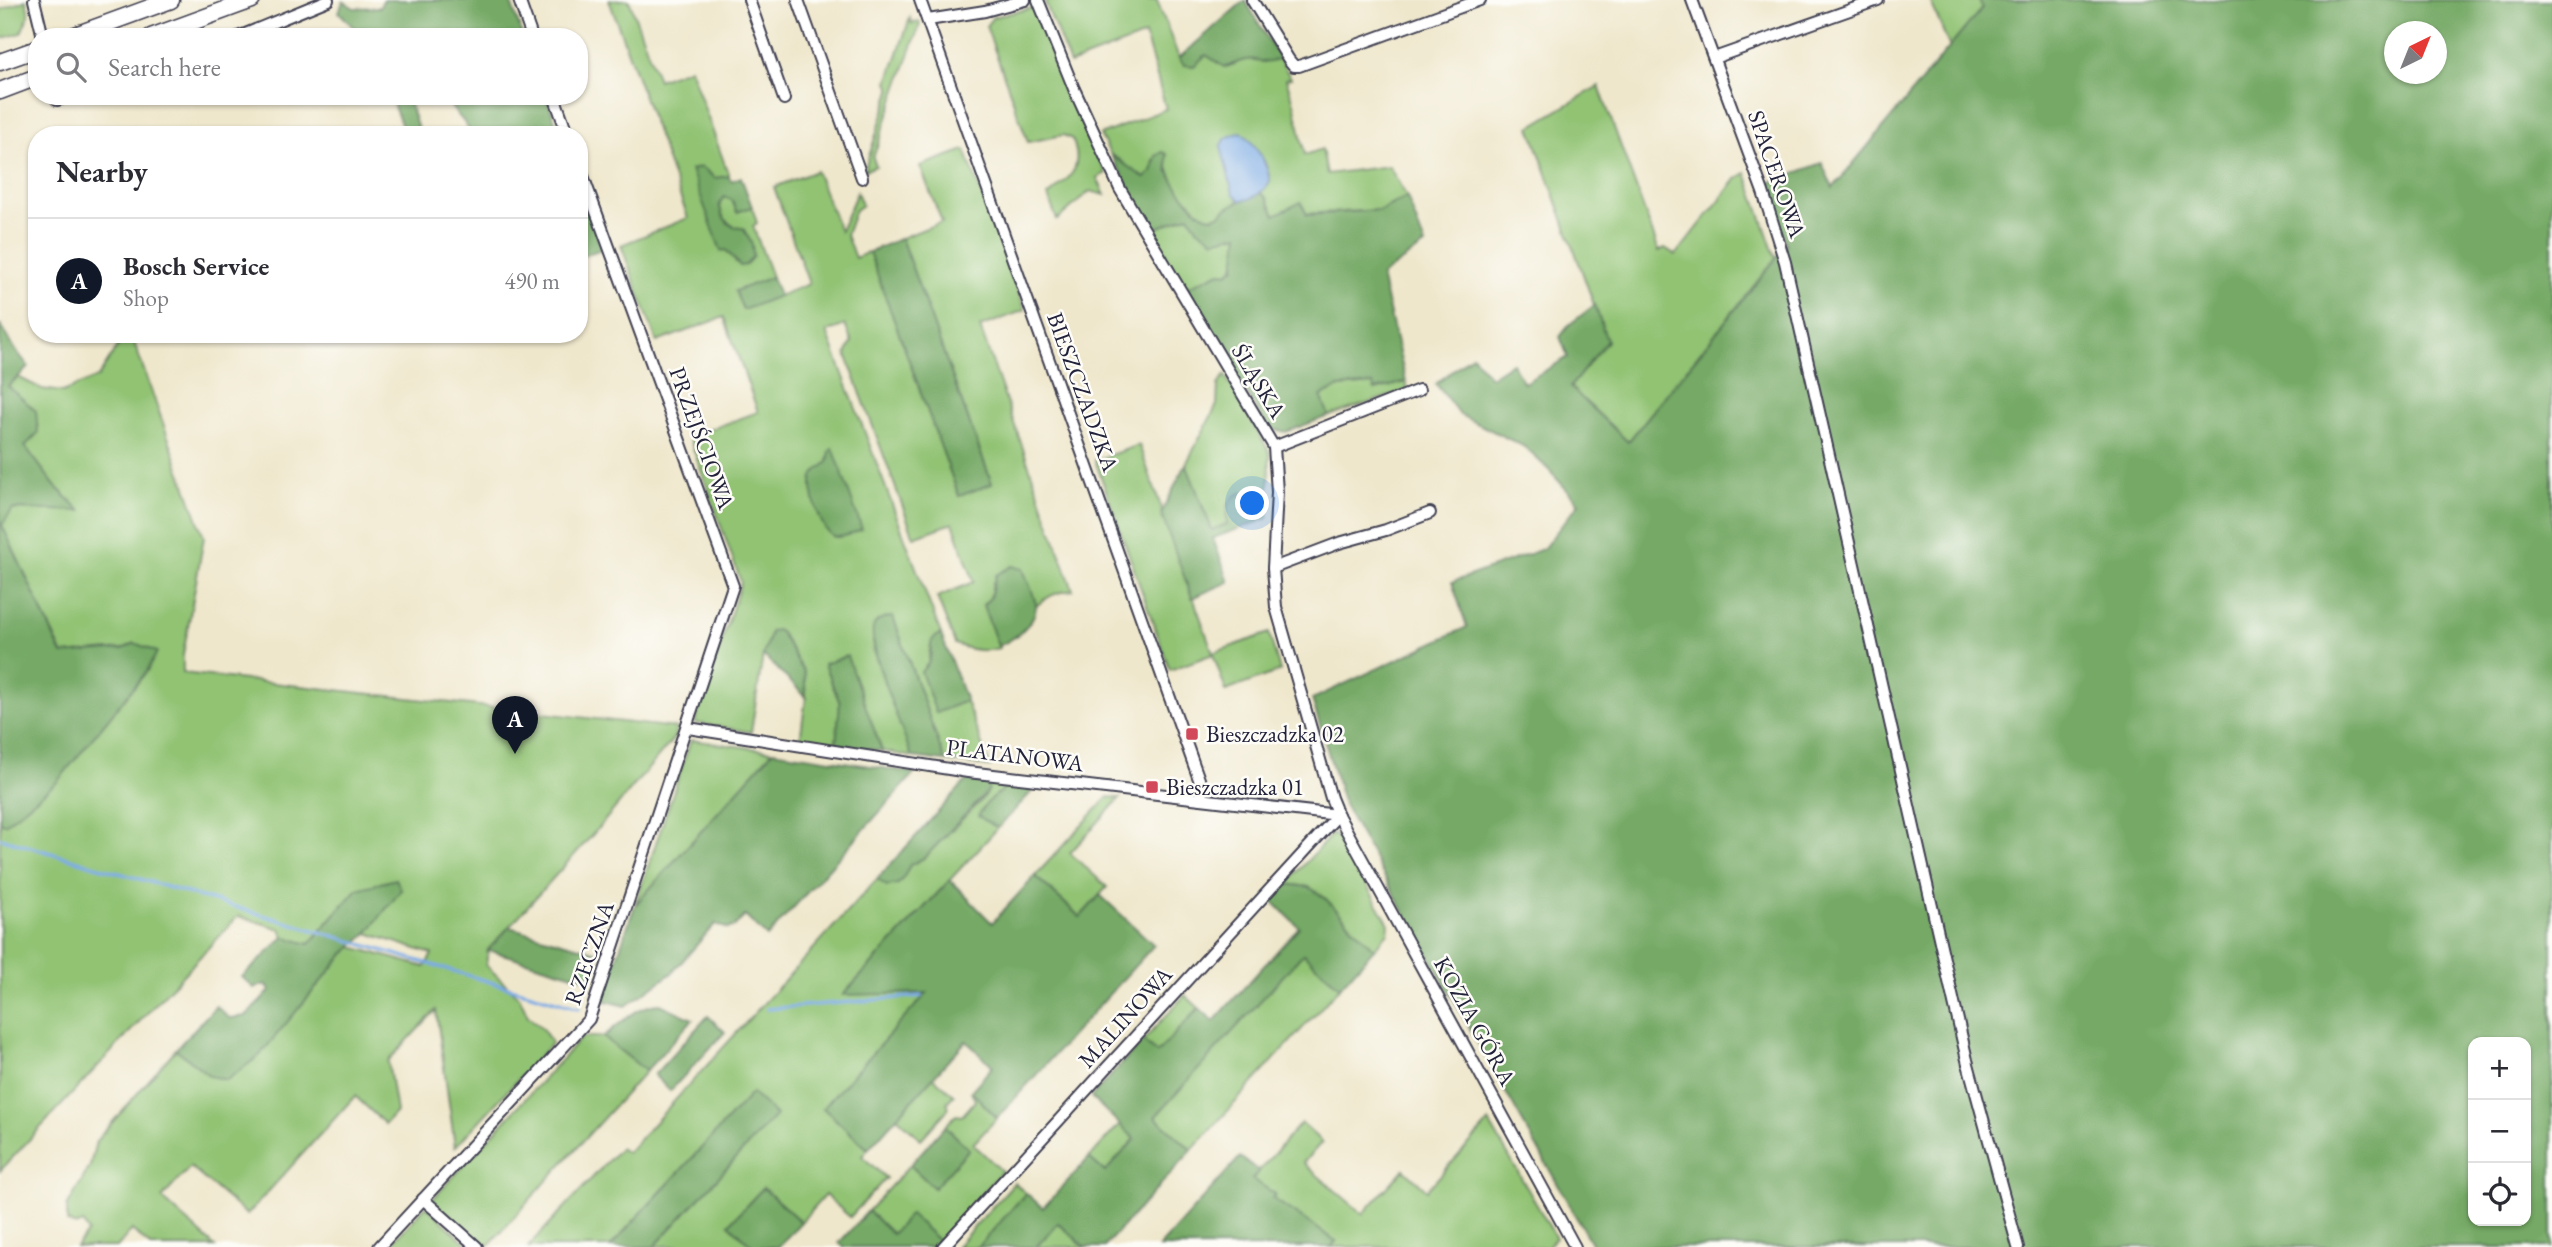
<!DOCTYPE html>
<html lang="en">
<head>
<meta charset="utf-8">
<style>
	body { margin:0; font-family:"EB Garamond",serif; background:#f2f2f3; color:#2b2b33 }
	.controls { position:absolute; right:21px; bottom:21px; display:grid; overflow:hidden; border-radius:14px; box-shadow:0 2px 5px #0004 }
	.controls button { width:63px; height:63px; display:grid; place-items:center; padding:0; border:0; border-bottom:2px solid #e1e1e2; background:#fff; color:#2b2b33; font:35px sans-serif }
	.compass { position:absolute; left:2384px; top:21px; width:63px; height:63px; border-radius:50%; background:#fff; box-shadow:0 2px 5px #0004; rotate:43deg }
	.you { position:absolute; left:1253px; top:504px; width:24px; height:24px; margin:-18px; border:5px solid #fff; border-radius:50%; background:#1a73e8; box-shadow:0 0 0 10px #1a73e833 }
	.badge { display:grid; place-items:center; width:46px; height:46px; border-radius:50%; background:#111827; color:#fff; font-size:23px; font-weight:700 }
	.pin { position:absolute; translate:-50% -58px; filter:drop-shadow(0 2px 4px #0008) }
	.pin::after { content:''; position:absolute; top:37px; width:24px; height:21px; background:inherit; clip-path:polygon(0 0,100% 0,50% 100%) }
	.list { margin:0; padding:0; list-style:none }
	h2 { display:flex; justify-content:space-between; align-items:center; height:91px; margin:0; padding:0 28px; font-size:30px }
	h2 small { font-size:23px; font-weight:400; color:#7c7c81 }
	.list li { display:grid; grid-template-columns:46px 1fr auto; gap:21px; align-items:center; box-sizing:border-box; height:126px; padding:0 28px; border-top:2px solid #e1e1e2 }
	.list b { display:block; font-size:26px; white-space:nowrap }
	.list p { margin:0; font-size:23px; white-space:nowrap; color:#7c7c81 }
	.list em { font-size:23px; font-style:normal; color:#7c7c81 }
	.icon { flex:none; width:38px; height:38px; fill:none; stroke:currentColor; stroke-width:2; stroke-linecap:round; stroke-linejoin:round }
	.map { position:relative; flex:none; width:2552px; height:1247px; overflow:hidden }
	.search { position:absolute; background:#fff; box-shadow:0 2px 5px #0004; left:28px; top:28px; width:560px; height:77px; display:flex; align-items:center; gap:18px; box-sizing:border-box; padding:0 24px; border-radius:28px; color:#7c7c81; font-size:26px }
	.panel { position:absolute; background:#fff; box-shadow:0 2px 5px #0004; left:28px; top:126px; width:560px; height:217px; border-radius:28px }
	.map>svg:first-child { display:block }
	.green { fill:#91c373; stroke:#5a7257; stroke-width:2 }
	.forest { fill:#74a965; stroke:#4b6650; stroke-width:2; fill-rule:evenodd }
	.water { fill:#7babe5; stroke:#4e6690; stroke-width:2 }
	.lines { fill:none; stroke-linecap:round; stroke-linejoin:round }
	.stream { stroke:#7babe5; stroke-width:3.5 }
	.street-casing { stroke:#414051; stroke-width:14 }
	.secondary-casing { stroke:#414051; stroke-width:19 }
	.street { stroke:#fff; stroke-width:10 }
	.secondary { stroke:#fff; stroke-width:16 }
	.poi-dot { fill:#d1495b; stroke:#fdfcf7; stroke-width:2.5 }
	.labels { text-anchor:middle; stroke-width:5; stroke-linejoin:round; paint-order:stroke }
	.street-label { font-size:23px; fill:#22223b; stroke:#fdfcf7 }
	.poi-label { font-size:23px; fill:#22223b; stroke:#fdfcf7; text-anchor:start }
</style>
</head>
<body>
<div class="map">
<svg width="2552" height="1247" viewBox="0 0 2552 1247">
	<rect width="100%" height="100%" fill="#fdfcf7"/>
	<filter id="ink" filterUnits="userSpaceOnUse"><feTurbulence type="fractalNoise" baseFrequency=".0143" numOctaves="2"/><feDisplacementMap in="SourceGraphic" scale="14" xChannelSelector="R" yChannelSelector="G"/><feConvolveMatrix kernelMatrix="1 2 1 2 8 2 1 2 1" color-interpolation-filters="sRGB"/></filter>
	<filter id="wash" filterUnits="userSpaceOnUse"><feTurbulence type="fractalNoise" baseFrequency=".00686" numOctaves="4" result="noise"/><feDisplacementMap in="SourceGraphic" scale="28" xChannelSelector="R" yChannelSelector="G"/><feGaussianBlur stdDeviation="1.57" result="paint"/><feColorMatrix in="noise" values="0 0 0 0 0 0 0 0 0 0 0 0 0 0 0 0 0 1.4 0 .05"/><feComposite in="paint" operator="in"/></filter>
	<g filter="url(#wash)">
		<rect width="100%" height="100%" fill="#efe7cc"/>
		<!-- green -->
		<g class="green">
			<polygon points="26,0 29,15 21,33 0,39 0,10"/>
			<path d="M609,0H629L658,80L690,68L729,176L715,178L707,171L726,250L736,262L739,228C727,225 719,214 720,201L724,197L732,200L737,212L752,207L757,223L753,226L772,277L736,291L743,310L809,284L774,187L816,171L840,231L857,192L862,205L855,210L846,235L855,258L869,252L959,496L992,483L901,238L942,222L920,166L965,150L1025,310L980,327L1073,590C1059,591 1046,597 1036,606L1023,569L993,582L990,598L983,605L999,648C985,653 968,649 955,644L937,597L974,582L953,523L914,537L846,354L852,342L845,325L827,332L941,634C919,643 933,693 936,712L966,701L990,767L945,761L893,617L873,641L874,653L912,757L882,751L846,656L824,664L840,703L836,744L800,740L806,697L804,672L781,633L777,631L763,655L751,732L695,723L741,582L689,437L758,412L724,317L657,342L621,245L688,218Z"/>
			<path d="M1050,0H1157L1179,58L1184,65H1194L1206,55L1224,67C1233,66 1238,61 1246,60C1260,57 1263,68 1279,58L1291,78L1286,79L1294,103L1305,155L1322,149L1327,174L1389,166L1407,197L1381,210L1275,215L1266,197L1260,193L1270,181L1265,163L1248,138L1226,162L1231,186L1240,200L1218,216L1206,217C1189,207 1170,181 1167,162L1154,160L1152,171L1145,178L1140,177L1119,159L1111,155L1100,135L1166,109L1145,35L1070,64L1045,2Z"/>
			<polygon points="1930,0 1979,0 1982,8 1950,48"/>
			<path d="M1033,8L1094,150L1106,173L1097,178L1105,195L1090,191L1057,220L1048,196C1069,178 1085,169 1072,139L1063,135L1028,142L986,26L993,17Z"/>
			<polygon points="910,18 912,24 919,21 920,24 873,158 876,166 864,171 891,90 888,82"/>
			<polygon points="1599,86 1659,251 1665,248 1676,255 1737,178 1746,173 1776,259 1628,442 1570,387 1607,341 1530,127"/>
			<path d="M1189,215L1197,228L1239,234C1238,248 1239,263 1228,273L1220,272L1184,289L1152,230Z"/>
			<polygon points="122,334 131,334 204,537 183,655 183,673 677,728 674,738 595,832 488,950 486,965 520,998 528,1016 541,1027 552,1043 455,1147 436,1010 388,1061 396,1112 385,1124 355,1096 247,1215 190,1167 162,1198 215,1247 151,1247 132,1230 117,1247 76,1247 88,1232 83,1223 76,1226 67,1222 67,1207 90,1166 96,1141 176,1049 210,1076 352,947 425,967 432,954 367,933 401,890 357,889 309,944 284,937 281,929 238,916 0,1171 0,822 5,824 135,643 123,649 63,655 1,525 13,509 80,510 55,486 24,446 8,386 18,377 42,389 63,392 98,377 118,346"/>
			<polygon points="1225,375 1270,453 1268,518 1258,522 1257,497 1227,516 1227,524 1212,530 1186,464 1217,405 1218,385"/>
			<polygon points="1406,382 1408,390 1329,416 1321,396 1340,387 1373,384 1375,390"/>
			<polygon points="1139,445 1213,653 1269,633 1280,671 1226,691 1213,654 1170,670 1095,460"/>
			<polygon points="691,740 773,751 635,905"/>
			<polygon points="989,783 1008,785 987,803 984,820 998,828 844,994 928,993 823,1108 868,1149 862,1156 886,1178 850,1217 825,1195 801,1222 763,1188 729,1224 753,1247 655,1246 775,1115 664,1188 610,1247 528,1247 620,1148 627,1153 877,879 887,886 905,873 910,865 924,858 984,797 988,791"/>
			<polygon points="1108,797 1120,798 1070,853 1107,887 1080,917 1035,876"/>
			<polygon points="1332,834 1340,839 1389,924 1388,933 1374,949 1325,898 1309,887 1286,884"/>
			<polygon points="1303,953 1340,987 1192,1150 1155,1117"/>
			<polygon points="1185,995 1199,1008 1157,1054 1143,1041"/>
			<polygon points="582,1037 603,1037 646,1071 487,1247 432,1200"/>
			<polygon points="933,1077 954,1095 947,1102 949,1108 921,1139 897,1117"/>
			<polygon points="971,1091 997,1118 973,1144 1002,1171 939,1241 910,1215 892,1234 868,1211 910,1165 934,1187 969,1149 945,1126 956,1115 962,1116 975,1101"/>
			<polygon points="1489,1122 1556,1238 1547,1247 1331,1247 1336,1242 1272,1198 1275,1194 1252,1179 1301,1123 1322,1142 1303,1163 1363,1214 1404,1169 1427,1190"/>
			<polygon points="1120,1124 1136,1138 1105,1172 1089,1158"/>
			<polygon points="1014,1183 1026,1193 978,1247 956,1247"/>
			<polygon points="426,1206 470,1247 388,1247"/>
			<polygon points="1058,1223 1085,1247 1036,1247"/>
		</g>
		<!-- forest -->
		<g class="forest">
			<polygon points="383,0 510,0 523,37 384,37 381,29 354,28 339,12 343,1 354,8 380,7"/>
			<path d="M1245,0L1279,58C1263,68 1260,57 1246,60C1238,61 1232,66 1224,67L1206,55L1194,66L1184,65L1179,58Z"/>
			<path d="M1979,0H2552V1247H1593L1344,805L1312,699L1467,627L1452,582L1543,549L1579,503L1546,467L1523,446L1460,415L1436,384L1472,355L1490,377L1512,363L1524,383L1568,357L1560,337L1570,324L1595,305L1607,341L1570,387L1628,442L1787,245L1766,184L1822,163L1833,188L1982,8ZM2394,32H2436V74H2394ZM2473,1042H2526V1221H2473Z"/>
			<path d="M392,96H407L420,135H402C404,120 392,111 392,96Z"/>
			<path d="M447,96H546L560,135H471C467,119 450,113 447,96Z"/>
			<path d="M1163,152L1167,154C1167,159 1167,165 1168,170C1173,183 1198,218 1212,217C1218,217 1221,213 1226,209C1237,201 1248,199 1260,193L1266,197L1275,215L1301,202L1307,215L1381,210L1407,197L1425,245L1381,276L1406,382L1375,390L1373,384L1339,387L1321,396L1329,416L1286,432L1268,428L1184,289L1220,272L1228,273L1235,267L1239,234L1214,240L1197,228L1189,215L1152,230L1111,155L1145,178L1152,171L1156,156Z"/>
			<path d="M701,167L715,178L729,176L731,181L741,177L752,207L737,212L732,200L724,197L719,204C722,217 729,229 743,228L752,244L753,256L746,265L740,266L726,250L721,251L691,170Z"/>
			<polygon points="579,187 602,249 579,257"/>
			<polygon points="901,238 992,484 959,496 869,252"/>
			<polygon points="772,277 779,296 743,310 735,291"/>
			<polygon points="0,324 11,344 29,367 8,386 36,411 38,433 25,446 55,486 81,511 13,509 2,525 62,654 123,649 135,643 157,652 147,671 57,782 5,824 0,822"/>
			<path d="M833,448L862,529C854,532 844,538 835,537C822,534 808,490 813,477C815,470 823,467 828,462L830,451Z"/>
			<path d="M1186,464L1212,530L1227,524C1226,505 1229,492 1251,492L1257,497L1258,522L1213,538L1229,582L1192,598L1161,513Z"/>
			<path d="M1012,566L1023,569C1026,579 1036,596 1036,607C1035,624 1012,641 998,646L983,605L990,598L996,575Z"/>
			<path d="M893,617L945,761L912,757C904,735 865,642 874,625C878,618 886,617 893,617Z"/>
			<polygon points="777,630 781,633 804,672 806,697 763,655 771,631"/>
			<path d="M941,634L966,701L936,713L921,672C924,668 927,665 929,661C934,649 925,640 941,634Z"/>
			<polygon points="847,656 882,751 836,744 840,703 824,664"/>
			<polygon points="773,751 915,773 767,937 745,916 735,926 728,929 715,924 672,973 626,1006 602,1000 635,905"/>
			<polygon points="966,781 989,783 988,791 924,858 910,865 904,877 898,884 887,886 877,879"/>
			<polygon points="1008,785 1036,787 998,828 978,816 987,803"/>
			<polygon points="1035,876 1080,917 1100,895 1154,945 997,1118 971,1091 993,1066 966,1041 868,1149 823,1108 927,993 843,995 950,880 992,923"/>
			<polygon points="396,879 401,890 367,933 344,954 259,1056 227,1080 210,1076 176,1049 216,1006 229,1018 246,1016 270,991 266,984 254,988 242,977 284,937 309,944 357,889"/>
			<polygon points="1286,884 1309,887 1325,898 1374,949 1340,987 1303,954 1155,1117 1192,1150 1104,1247 1085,1247 1058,1223 1036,1247 978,1247 1026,1193 1043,1208 1089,1158 1105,1172 1135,1139 1091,1097 1143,1041 1157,1053 1199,1008 1214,1021 1299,927 1271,900"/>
			<polygon points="509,927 597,952 587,979 488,950"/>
			<path d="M660,1004L693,1019L646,1071L603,1037C620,1024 637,1005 660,1004Z"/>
			<polygon points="708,1016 725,1032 670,1091 654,1075"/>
			<polygon points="752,1093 776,1115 654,1247 610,1247"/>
			<polygon points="945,1126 969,1149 934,1188 910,1165"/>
			<polygon points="1240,1157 1259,1171 1252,1179 1275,1194 1272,1198 1336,1241 1331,1247 1159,1247"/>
			<polygon points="763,1188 801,1222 778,1247 753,1247 729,1224"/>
			<polygon points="868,1211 892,1234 910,1214 939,1241 933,1247 844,1247 839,1243"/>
		</g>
		<!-- water -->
		<path class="water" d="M1241,132C1256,144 1267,162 1270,181C1264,191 1253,201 1240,200L1233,193L1221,147L1226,138Z"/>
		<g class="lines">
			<!-- stream -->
			<g class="stream">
				<polyline points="0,838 579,1008"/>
				<polyline points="767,1009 922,996"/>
			</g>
		</g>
	</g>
	<g filter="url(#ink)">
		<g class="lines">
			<defs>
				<g id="street">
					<polyline points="34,0 43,37"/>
					<polyline points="519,0 532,37"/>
					<polyline points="749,0 784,99"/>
					<polyline points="798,0 862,178"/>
					<polyline points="920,0 1200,782 1202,799"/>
					<polyline points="1038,0 1074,89 1120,189 1274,447 1277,492 1273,568 1276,607 1331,798 1338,815 1575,1247"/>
					<polyline points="1252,0 1289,60 1294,66 1299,66 1480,0"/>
					<polyline points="1692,0 1763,192 1785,262 1967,1060 2018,1247"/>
					<polyline points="928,20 985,11 1025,0"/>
					<polyline points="238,37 328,0"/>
					<polyline points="1714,58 1878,0"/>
					<polyline points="57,96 57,100 71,96"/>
					<polyline points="554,96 568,135"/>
					<polyline points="1274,447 1419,390"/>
					<polyline points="1273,568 1339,543 1386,530 1430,513"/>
					<polyline points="688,728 968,772 1338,815"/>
					<polyline points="423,1199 477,1247"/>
					<polyline points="379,1247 589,1019 733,586 579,165"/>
					<polyline points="943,1247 1338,815"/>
				</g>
				<g id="secondary">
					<polyline points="70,37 171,0"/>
					<polyline points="151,37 252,0"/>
					<polyline points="0,62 37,49"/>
					<polyline points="0,91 37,77"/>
				</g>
			</defs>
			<!-- street casing -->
			<use href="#street" class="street-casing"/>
			<!-- secondary casing -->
			<use href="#secondary" class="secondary-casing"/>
			<!-- street -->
			<use href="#street" class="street"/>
			<!-- secondary -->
			<use href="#secondary" class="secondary"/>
		</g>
	</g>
	<!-- markers -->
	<g class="poi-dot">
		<rect x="1185" y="727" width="14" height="14" rx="3.5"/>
		<rect x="1145" y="780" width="14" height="14" rx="3.5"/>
	</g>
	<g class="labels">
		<!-- street labels -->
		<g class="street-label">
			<text transform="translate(1777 174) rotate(71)" y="8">SPACEROWA</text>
			<text transform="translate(1259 381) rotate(59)" y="8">ŚLĄSKA</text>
			<text transform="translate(1083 392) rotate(70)" y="8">BIESZCZADZKA</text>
			<text transform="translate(702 438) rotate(70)" y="8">PRZEJŚCIOWA</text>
			<text transform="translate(1015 755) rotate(7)" y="8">PLATANOWA</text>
			<text transform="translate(589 953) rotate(-71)" y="8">RZECZNA</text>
			<text transform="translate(1125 1017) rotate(-48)" y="8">MALINOWA</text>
			<text transform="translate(1475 1021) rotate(61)" y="8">KOZIA GÓRA</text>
		</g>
		<!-- poi labels -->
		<g class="poi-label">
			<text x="1206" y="742">Bieszczadzka 02</text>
			<text x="1166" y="795">Bieszczadzka 01</text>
		</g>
	</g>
</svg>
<div class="controls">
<button>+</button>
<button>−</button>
<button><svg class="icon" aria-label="locate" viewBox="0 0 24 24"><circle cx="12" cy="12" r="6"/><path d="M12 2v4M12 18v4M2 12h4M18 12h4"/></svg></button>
</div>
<svg class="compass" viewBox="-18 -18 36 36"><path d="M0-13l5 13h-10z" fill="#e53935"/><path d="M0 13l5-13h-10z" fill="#7c7c81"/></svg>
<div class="you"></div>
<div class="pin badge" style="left:515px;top:754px">A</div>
<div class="search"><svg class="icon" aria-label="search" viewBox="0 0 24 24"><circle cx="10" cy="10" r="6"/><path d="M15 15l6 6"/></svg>Search here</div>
<section class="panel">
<h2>Nearby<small></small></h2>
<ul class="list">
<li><span class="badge">A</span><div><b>Bosch Service</b><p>Shop</p></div><em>490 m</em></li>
</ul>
</section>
</div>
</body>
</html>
